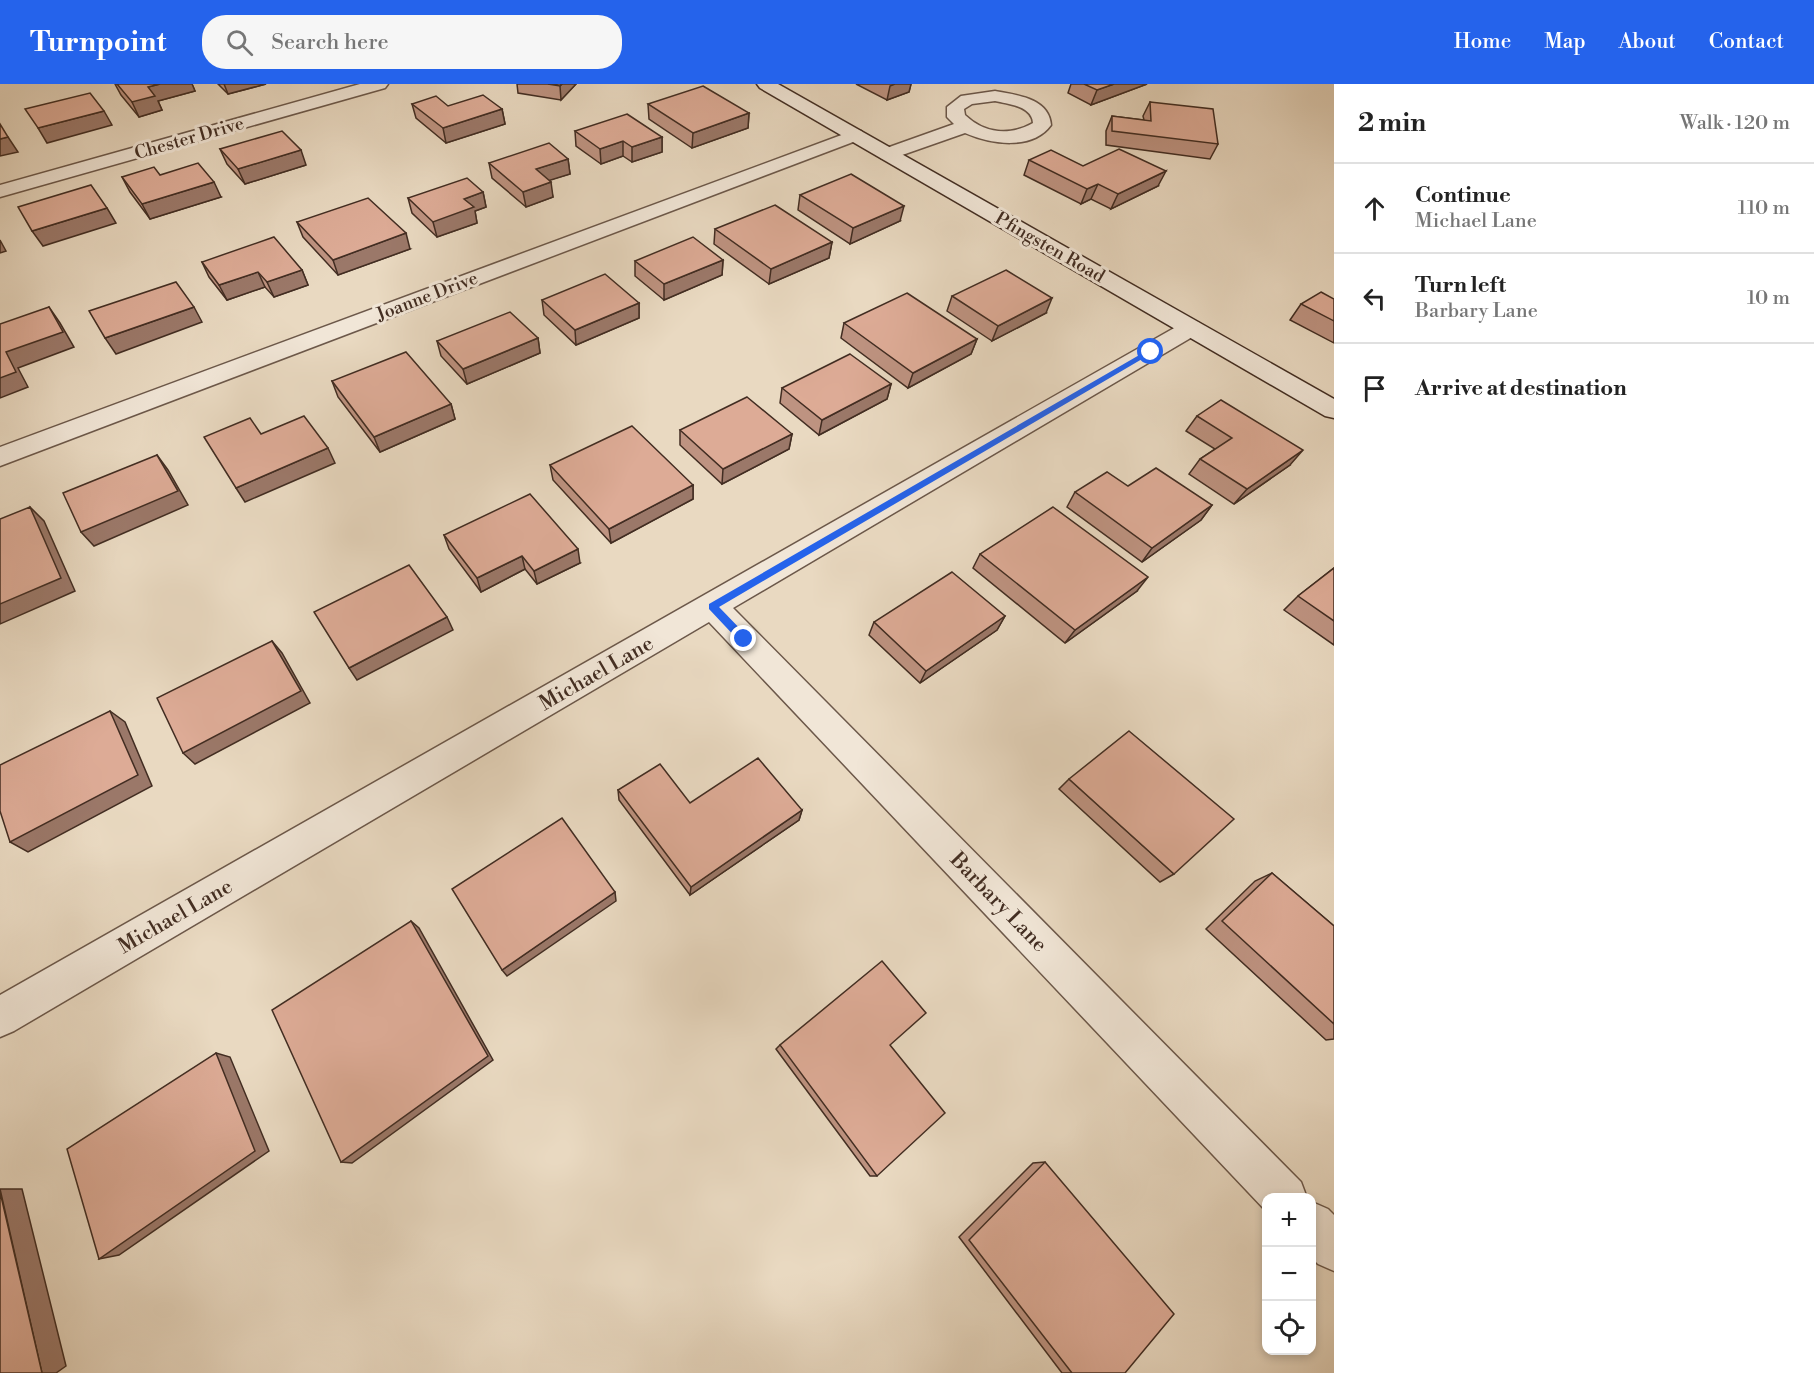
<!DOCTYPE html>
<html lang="en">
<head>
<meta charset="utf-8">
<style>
	body { margin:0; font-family:"Libre Bodoni",serif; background:#f6f6f6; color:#222 }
	.controls { position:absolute; right:18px; bottom:18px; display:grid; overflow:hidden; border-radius:12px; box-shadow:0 3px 9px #0003 }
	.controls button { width:54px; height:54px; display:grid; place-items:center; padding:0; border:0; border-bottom:2px solid #e0e0e0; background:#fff; color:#222; font:30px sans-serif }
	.stop { position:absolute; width:18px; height:18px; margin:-14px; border:4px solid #2563eb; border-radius:50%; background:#fff }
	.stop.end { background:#2563eb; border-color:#fff; box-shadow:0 2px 6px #0008 }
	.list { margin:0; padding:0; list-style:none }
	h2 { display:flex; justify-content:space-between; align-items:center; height:78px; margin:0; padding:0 24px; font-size:26px }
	h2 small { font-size:20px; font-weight:400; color:#767676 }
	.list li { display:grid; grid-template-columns:39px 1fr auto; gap:18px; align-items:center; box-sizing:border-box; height:90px; padding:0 24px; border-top:2px solid #e0e0e0 }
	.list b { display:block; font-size:22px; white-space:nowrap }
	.list p { margin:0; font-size:20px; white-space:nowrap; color:#767676 }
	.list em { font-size:20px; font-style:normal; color:#767676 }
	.icon { flex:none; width:33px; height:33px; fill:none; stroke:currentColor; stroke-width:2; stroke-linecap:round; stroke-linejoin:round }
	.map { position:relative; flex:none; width:1334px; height:1289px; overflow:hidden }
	header { display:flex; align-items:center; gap:36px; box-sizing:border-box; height:84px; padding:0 30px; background:#2563eb; color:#fff }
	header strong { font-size:28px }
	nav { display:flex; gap:33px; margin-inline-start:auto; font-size:21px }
	.search { width:420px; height:54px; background:#f6f6f6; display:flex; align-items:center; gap:15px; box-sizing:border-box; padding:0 21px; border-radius:24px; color:#767676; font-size:22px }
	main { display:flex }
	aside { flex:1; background:#fff }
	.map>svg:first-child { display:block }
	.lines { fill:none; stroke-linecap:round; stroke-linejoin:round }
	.street-casing { stroke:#6c584a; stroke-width:3 }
	.secondary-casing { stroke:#422d22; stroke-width:3 }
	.street { fill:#f1e6d7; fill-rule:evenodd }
	.secondary { fill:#f1e6d7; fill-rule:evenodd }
	.wall { fill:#be9381; stroke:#422d22; stroke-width:1.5 }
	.shaded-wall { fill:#9b7869; stroke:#422d22; stroke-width:1.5 }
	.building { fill:#ddab96; stroke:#422d22; stroke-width:1.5 }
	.route { fill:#2563eb }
	.labels { text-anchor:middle; stroke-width:6; stroke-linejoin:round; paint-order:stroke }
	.far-street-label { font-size:18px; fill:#422d22; stroke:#f1e6d7 }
	.street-label { font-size:21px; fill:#422d22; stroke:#f1e6d7 }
</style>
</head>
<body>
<header>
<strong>Turnpoint</strong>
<div class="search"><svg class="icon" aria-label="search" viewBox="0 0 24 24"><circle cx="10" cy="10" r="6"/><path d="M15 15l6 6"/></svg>Search here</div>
<nav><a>Home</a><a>Map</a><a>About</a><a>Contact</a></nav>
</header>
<main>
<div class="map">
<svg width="1334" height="1289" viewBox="0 0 1334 1289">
	<rect width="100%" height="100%" fill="#e9d9c1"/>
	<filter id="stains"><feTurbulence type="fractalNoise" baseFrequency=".00333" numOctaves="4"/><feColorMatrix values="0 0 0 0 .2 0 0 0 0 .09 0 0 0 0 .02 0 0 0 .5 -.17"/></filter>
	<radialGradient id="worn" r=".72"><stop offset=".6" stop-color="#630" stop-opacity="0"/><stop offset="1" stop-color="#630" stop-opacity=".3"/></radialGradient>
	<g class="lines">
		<defs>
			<g id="street">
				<polygon points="360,0 388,0 385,4 0,113 0,101"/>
				<path d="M995,7C1017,11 1049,14 1051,41C1032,67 990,60 965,49L888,76L881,74L879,70L881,66L954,40L947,33V23L961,12ZM995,17C1008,20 1032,22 1033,39C1010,52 985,50 965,31L964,25L972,20Z"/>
				<polygon points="855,46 861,47 864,51 861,55 0,382 0,363"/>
				<polygon points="1191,237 1199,239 1203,244 1199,249 733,524 1301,1098 1307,1114 1266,1114 1266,1127 709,538 14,947 0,953 0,911 1183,239"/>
				<polygon points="1312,1118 1328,1125 1334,1131 1334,1187 1318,1180 1312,1174"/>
			</g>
			<polygon id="secondary" points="757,0 778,0 1334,315 1334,334 1325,332 760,4"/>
		</defs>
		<!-- street casing -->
		<use href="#street" class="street-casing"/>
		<!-- secondary casing -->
		<use href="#secondary" class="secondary-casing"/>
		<!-- street -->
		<use href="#street" class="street"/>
		<!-- secondary -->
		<use href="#secondary" class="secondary"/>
	</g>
	<!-- wall -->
	<g class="wall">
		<polygon points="115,0 192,0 195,7 158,17 162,26 139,33 121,11"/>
		<polygon points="218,0 266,0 228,10"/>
		<polygon points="517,0 576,0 561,16 518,9"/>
		<polygon points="856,0 911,0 909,8 887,16"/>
		<polygon points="1071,0 1147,0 1091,21 1068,9"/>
		<polygon points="1150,18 1218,60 1210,75 1106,61 1106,47 1112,32 1144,36 1143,32"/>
		<polygon points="412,20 502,25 505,40 446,59 416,34"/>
		<polygon points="648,20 749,29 748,44 692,64 649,35"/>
		<polygon points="575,47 662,53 662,68 632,78 623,72 601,80 576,62"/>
		<polygon points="220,65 306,81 245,100 227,80"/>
		<polygon points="568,75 570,90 549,96 553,113 526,123 492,94 489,79"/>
		<polygon points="1029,76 1158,102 1111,125 1091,115 1081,120 1024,91"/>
		<polygon points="160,91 221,113 150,135 130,108 122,93"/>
		<polygon points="483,108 486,123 475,127 477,139 437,153 412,129 408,114"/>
		<polygon points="800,111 900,137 850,160 798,126"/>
		<polygon points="297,138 410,165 338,191 303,153"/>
		<polygon points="715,145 832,158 829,174 769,200 714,160"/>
		<polygon points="723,176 722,191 664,216 635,192 635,177"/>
		<polygon points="202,178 302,186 308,201 274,213 265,203 227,216 209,193"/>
		<polygon points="952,212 1046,229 992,257 947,227"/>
		<polygon points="1334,215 1334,259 1290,236 1301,220"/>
		<polygon points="542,216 639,219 639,234 576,261 544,231"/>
		<polygon points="844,239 977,255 971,270 908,304 841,254"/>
		<polygon points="538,254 540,269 467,300 441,272 437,257"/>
		<polygon points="332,297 451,320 455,335 380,368 338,313"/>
		<polygon points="891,300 887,315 819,351 780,319 782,304"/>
		<polygon points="1197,332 1290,381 1234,420 1189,390 1200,375 1215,365 1186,347"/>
		<polygon points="680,346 792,350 789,365 722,400 680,361"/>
		<polygon points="550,381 693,401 693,415 611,459 553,396"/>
		<polygon points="1128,402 1212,421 1201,436 1142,478 1067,423 1075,408"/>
		<polygon points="444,451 580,479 537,500 525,485 481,508 449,465"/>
		<polygon points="980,470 1137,507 1065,559 973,484"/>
		<polygon points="1334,484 1334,561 1284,526 1298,512"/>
		<polygon points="1005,532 997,546 920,599 869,551 874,538"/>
		<polygon points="1069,695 1174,790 1160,798 1059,705"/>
		<polygon points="618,706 690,719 802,726 799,736 690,811 619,716"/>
		<polygon points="1272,789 1334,842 1334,955 1326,956 1206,845 1255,797"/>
		<polygon points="780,961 890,961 877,1092 870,1092 776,965"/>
		<polygon points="1045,1078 1125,1289 1062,1289 959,1153 1033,1079"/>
	</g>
	<!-- shaded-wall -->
	<g class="shaded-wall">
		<polygon points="160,0 192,0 195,7 158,17 162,26 139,33 132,18 148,3"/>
		<polygon points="224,0 266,0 228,10"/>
		<polygon points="562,0 576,0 561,16 560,2"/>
		<polygon points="895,0 911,0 909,8 887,16 890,2"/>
		<polygon points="1114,0 1147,0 1091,21 1097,6"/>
		<polygon points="502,25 505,40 446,59 443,44"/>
		<polygon points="104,27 112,41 47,59 38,44"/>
		<polygon points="749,29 748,44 692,64 693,49"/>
		<polygon points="8,53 18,68 0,72 0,55"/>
		<polygon points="662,53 662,68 632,78 632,63"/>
		<polygon points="623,57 623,72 601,80 600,65"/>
		<polygon points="301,66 306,81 245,100 238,85"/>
		<polygon points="568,75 570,90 538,100 536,85"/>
		<polygon points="1166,87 1158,102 1111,125 1118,110"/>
		<polygon points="214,98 221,113 150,135 142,120"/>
		<polygon points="551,98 553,113 526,123 523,108"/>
		<polygon points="1098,100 1091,115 1081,120 1087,105"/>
		<polygon points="483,108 486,123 475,127 477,139 437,153 433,138 464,115"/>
		<polygon points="904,122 900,137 850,160 853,144"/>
		<polygon points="107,124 116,139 43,162 32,147"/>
		<polygon points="406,149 410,165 338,191 333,176"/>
		<polygon points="0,156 6,167 0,169"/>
		<polygon points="832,158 829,174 769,200 771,185"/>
		<polygon points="723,176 722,191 664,216 664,200"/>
		<polygon points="302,186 308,201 274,213 267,198"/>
		<polygon points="258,188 265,203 227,216 219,201"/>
		<polygon points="1052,214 1046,229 992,257 998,242"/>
		<polygon points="639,219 639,234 576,261 575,246"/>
		<polygon points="49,223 60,239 74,263 18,284 28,303 0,314 0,294 6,268"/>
		<polygon points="194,223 202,238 116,270 105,254"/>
		<polygon points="538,254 540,269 467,300 463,285"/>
		<polygon points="977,255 971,270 908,304 913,289"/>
		<polygon points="891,300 887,315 819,351 822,336"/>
		<polygon points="451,320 455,335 380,368 374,353"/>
		<polygon points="792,350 789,365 722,400 723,385"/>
		<polygon points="328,364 335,379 245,418 236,404"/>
		<polygon points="1303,366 1290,381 1234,420 1247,405"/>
		<polygon points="157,371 168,386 188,421 94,462 81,448"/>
		<polygon points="693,401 693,415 611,459 609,445"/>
		<polygon points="1212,421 1201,436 1142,478 1152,464"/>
		<polygon points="30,423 44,437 75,507 0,540 0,520"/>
		<polygon points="578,465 580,479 537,500 534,487"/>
		<polygon points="522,472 525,485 481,508 477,494"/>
		<polygon points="1148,493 1137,507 1065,559 1075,546"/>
		<polygon points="1005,532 997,546 920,599 926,587"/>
		<polygon points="447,533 453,546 357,596 349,584"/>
		<polygon points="272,557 282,569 310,619 195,680 183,669"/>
		<polygon points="110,627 125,638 152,702 28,768 10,758"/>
		<polygon points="802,726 799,736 690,811 691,803"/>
		<polygon points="615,808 616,817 507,892 502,886"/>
		<polygon points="411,837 419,844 493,976 352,1079 341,1078"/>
		<polygon points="216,969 230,973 269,1067 119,1171 99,1175"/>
		<polygon points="0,1105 22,1105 66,1282 56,1289 42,1289"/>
	</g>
	<!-- building -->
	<g class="building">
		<polygon points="117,0 160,0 148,3 155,12 132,18"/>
		<polygon points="548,0 562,0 560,2"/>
		<polygon points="1084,0 1114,0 1097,6"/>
		<polygon points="703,2 749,29 693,49 648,20"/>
		<polygon points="90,9 104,27 38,44 25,25"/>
		<polygon points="483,11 502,25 443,44 412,20 436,12 448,22"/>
		<polygon points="1150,18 1213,25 1218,60 1112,47 1112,32 1151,37"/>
		<polygon points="627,30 662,53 632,63 623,57 600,65 575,47"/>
		<polygon points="0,40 8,53 0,55"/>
		<polygon points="282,47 301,66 238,85 220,65"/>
		<polygon points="549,59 568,75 536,85 551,98 523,108 489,79"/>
		<polygon points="1119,65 1166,87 1118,110 1098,100 1087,105 1029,76 1051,66 1083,82"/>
		<polygon points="198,79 214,98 142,120 122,93 154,83 160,91"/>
		<polygon points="851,90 904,122 853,144 800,111"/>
		<polygon points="467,94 483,108 464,115 474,123 433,138 408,114"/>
		<polygon points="91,101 107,124 32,147 18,123"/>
		<polygon points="368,114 406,149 333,176 297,138"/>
		<polygon points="775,121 832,158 771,185 715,145"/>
		<polygon points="274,153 302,186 267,198 258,188 219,201 202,178"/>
		<polygon points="693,153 723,176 664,200 635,177"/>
		<polygon points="1006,186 1052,214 998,242 952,212"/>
		<polygon points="605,190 639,219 575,246 542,216"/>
		<polygon points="176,198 194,223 105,254 89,227"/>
		<polygon points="1321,208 1334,215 1334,237 1301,220"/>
		<polygon points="907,209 977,255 913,289 844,239"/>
		<polygon points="49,223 63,248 6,268 16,288 0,294 0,240"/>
		<polygon points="510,228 538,254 463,285 437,257"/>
		<polygon points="406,268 451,320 374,353 332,297"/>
		<polygon points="850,270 891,300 822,336 782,304"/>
		<polygon points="747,313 792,350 723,385 680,346"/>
		<polygon points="1221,316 1303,366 1247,405 1200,375 1232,354 1197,332"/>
		<polygon points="304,332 328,364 236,404 204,353 250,334 261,350"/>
		<polygon points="632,342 693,401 609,445 550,381"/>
		<polygon points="157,371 178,407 81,448 63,409"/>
		<polygon points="1156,384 1212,421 1152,464 1075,408 1107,388 1128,402"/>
		<polygon points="530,410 578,465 534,487 522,472 477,494 444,451"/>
		<polygon points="30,423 61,494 0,520 0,435"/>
		<polygon points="1053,423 1148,493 1075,546 980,470"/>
		<polygon points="409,481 447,533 349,584 314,528"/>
		<polygon points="1334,484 1334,537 1298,512"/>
		<polygon points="952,488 1005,532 926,587 874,538"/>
		<polygon points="272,557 301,607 183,669 157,614"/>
		<polygon points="110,627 138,691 10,758 0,727 0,681"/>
		<polygon points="1129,647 1234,735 1174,790 1069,695"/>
		<polygon points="758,674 802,726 691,803 618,706 660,680 690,719"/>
		<polygon points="562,734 615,808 502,886 452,805"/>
		<polygon points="1272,789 1334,842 1334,940 1222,837"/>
		<polygon points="411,837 488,972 341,1078 272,926"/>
		<polygon points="882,877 926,929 890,961 945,1029 877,1092 780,961"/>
		<polygon points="216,969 255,1067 99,1175 67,1065"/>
		<polygon points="1045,1078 1174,1230 1125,1289 1072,1289 969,1156"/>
		<polygon points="0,1108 42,1289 0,1289"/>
	</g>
	<!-- route -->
	<polygon class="route" points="1148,266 1154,268 719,523 747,552 747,558 740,558 709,525 709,520"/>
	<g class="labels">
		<!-- far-street labels -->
		<g class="far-street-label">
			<text transform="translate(189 54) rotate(-16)" y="6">Chester Drive</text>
			<text transform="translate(1050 163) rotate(30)" y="6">Pfingsten Road</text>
			<text transform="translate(427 212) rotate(-21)" y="6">Joanne Drive</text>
		</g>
		<!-- street labels -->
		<g class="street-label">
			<text transform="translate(596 589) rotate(-30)" y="7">Michael Lane</text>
			<text transform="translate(999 818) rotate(46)" y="7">Barbary Lane</text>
			<text transform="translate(175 832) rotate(-30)" y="7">Michael Lane</text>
		</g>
	</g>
	<rect width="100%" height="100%" filter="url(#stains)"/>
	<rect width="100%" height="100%" fill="url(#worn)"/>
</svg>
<div class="controls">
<button>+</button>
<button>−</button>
<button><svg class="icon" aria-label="locate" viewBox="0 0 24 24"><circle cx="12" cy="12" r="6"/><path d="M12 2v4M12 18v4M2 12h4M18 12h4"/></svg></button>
</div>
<div class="stop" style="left:1151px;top:268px"></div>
<div class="stop end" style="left:744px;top:555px"></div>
</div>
<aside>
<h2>2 min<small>Walk · 120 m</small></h2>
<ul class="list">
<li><svg class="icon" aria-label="ahead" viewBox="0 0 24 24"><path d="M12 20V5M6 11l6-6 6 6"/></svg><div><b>Continue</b><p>Michael Lane</p></div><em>110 m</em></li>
<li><svg class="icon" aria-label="left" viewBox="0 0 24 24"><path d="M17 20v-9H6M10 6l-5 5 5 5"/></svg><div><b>Turn left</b><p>Barbary Lane</p></div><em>10 m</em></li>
<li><svg class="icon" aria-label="arrive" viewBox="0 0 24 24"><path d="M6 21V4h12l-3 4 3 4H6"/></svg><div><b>Arrive at destination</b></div></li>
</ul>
</aside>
</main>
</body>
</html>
